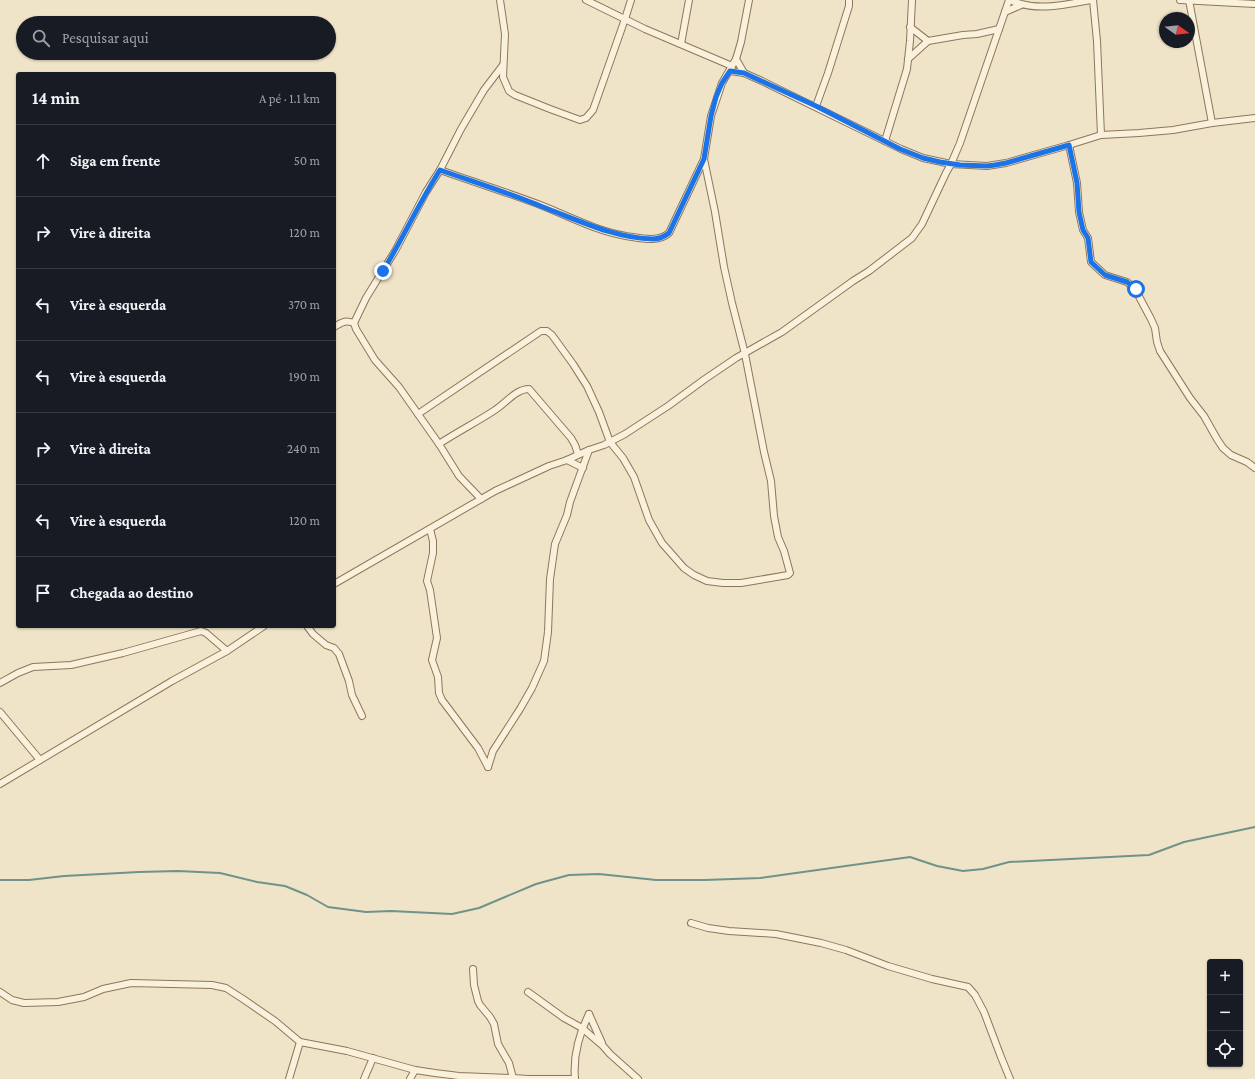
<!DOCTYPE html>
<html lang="pt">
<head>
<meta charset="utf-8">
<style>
	body { margin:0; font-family:"Crimson Pro",serif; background:#20242c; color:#f1f3f6 }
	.controls { position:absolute; right:12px; bottom:12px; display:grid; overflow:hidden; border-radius:4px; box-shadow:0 1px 3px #0004 }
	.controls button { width:36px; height:36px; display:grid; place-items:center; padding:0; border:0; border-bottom:1px solid #363941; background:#171b24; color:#f1f3f6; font:20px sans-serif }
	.compass { position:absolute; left:1159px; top:12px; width:36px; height:36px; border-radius:50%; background:#171b24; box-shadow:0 1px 3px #0004; rotate:104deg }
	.stop { position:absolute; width:12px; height:12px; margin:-9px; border:3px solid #1a73e8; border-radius:50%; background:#fff }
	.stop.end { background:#1a73e8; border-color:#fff; box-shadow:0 1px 4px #0008 }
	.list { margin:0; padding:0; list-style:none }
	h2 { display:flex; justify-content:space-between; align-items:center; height:52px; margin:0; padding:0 16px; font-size:17px }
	h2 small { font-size:13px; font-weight:400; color:#9ea1a6 }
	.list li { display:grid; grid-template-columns:26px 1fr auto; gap:12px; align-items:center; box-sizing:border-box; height:72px; padding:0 16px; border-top:1px solid #363941 }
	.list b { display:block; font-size:15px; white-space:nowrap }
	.list em { font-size:13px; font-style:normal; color:#9ea1a6 }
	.icon { flex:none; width:22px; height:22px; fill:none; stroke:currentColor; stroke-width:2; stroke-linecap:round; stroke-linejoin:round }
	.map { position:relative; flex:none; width:1255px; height:1079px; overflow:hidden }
	.search { position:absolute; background:#171b24; box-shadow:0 1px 3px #0004; left:16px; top:16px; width:320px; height:44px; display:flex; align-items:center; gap:10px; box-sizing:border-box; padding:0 14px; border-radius:22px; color:#9ea1a6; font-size:15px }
	.panel { position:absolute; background:#171b24; box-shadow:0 1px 3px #0004; left:16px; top:72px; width:320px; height:556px; border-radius:4px }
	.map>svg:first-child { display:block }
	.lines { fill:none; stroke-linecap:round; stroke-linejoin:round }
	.stream { stroke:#6f938a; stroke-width:2 }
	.street-casing { stroke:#8d765c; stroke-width:8 }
	.street { stroke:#faf1dc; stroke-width:6 }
	.route { stroke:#1a73e8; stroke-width:5 }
</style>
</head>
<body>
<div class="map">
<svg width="1255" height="1079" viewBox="0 0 1255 1079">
	<rect width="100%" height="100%" fill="#f0e4c8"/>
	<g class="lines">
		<!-- stream -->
		<polyline class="stream" points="0,880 29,880 64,876 139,872 178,871 220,873 257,882 285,886 307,895 328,907 366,912 391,911 452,914 479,908 536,884 569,875 599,874 656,880 705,880 760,878 910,857 937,866 963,871 983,869 1009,862 1149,855 1184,842 1255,827"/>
		<defs>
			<g id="street">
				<polyline points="500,0 505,34 503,77 509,91 515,95 550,109 580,120 586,118 593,110 625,19 631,0"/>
				<polyline points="586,0 645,29 732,66"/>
				<path d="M1010,0C1036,12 1064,5 1091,0"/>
				<polyline points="1093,0 1097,41 1101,135"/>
				<polyline points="1180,0 1255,4"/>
				<polyline points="1189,0 1212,123"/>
				<polyline points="1005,12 1021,5"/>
				<polyline points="910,27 928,41"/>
				<polyline points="681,44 689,0"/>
				<polyline points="736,59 744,73"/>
				<polyline points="908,59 928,41 963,35 977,34 999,29"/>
				<polyline points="730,71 744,73 762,81 901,149 923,158 951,164 987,166 1006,163 1069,145 1101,135 1139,133 1173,130 1212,123 1255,118"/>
				<polyline points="816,106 828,73 849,6 849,0"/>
				<polyline points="885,141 907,69 910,41 912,0"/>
				<polyline points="1069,145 1077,183 1079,212 1083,230 1088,238 1091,262 1105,275 1127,282 1135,289 1151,319 1155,328 1157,342 1160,351 1190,398 1204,416 1217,439 1223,448 1231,455 1247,462 1255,468"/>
				<path d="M440,170C474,182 509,193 543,206C570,217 597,231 626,236C640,238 658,243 669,233L704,159"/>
				<path d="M334,327C343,322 344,320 354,323"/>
				<polyline points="418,414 541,331 547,331 552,335 573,364 587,386 599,412 610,442 623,458 634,477 649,520 662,543 684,568 694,575 707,581 723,583 741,583 788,575 790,573 784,551 778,537 774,516 771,481 764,452 745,354 732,303 724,267 715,212 704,159 711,116 722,83 736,59 741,42 749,0"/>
				<path d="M439,444C457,432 477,422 495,410C506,403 516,389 529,389L571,438L575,445L578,454"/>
				<polyline points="567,460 583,468"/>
				<polyline points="481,499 459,476 439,444 399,387 375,360 356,329 354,323 366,298 395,251 426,192 440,170 461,129 484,90 503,65"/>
				<polyline points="430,529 433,541 433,553 427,581 430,590 437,638 432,660 438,677 439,693 442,700 478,748 488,767"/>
				<polyline points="334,584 495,491 549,466 567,460 589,450 604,445 625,434 668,406 705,379 736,358 782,332 853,281 869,271 912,238 922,224 946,173 951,164 960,143 1009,0"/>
				<polyline points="307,626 313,634 326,645 334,648 339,654 349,681 352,695 362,716"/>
				<polyline points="0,683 18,673 33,667 71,665 123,653 201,631 206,633 227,651"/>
				<polyline points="0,712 40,760"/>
				<polyline points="488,767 493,751 520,709 532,688 544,661 548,632 550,579 555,544 567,515 570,502 589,450"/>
				<polyline points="0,784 172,681 227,651 264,626"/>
				<polyline points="691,923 708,928 729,931 776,934 821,943 846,950 888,966 932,979 968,987 975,995 984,1012 1001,1057 1010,1079"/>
				<polyline points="0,992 12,1000 24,1003 58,1002 84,997 103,989 131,983 212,985 226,988 243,999 275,1021 300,1042 347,1051 415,1070 435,1073 459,1076 513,1078 509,1063 498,1044 494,1024 490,1017 480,1005 478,1001 474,985 473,969"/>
				<polyline points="528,992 564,1018 582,1028 603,1046 610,1054 638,1079"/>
				<polyline points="589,1014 602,1043"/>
				<polyline points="289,1079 300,1042"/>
				<polyline points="364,1079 373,1058"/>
				<polyline points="410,1079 415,1070"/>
				<polyline points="513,1079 513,1078 528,1079 575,1079"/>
				<path d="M575,1079C573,1056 579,1034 589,1014"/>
			</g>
		</defs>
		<!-- street casing -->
		<use href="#street" class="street-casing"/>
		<!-- street -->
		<use href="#street" class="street"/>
	</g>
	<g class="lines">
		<!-- route -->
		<path class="route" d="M383,271C403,238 419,203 440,170C474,182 509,193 543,207C578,220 614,238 653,239C660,239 664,237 669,233L704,159L711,116L716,97L722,83L730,71L744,73L816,106L900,149L923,158L940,162L960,165L987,166L995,165L1006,163L1069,145L1077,183L1079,212L1083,230L1088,238L1091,262L1105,275L1127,282L1136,289"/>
	</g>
</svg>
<div class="controls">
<button>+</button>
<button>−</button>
<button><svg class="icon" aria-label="locate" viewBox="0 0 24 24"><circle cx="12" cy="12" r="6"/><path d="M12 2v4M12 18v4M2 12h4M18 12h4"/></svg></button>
</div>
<svg class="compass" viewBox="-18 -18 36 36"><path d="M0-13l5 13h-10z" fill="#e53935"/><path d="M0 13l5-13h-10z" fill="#9ea1a6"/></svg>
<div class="stop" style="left:1136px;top:289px"></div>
<div class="stop end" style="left:383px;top:271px"></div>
<div class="search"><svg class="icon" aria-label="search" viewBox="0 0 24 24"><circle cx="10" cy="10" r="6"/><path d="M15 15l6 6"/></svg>Pesquisar aqui</div>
<section class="panel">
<h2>14 min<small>A pé · 1.1 km</small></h2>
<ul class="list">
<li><svg class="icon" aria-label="ahead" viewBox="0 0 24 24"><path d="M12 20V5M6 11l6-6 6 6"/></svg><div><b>Siga em frente</b></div><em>50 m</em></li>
<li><svg class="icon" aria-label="right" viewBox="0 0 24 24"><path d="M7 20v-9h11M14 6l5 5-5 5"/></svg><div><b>Vire à direita</b></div><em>120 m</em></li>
<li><svg class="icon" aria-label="left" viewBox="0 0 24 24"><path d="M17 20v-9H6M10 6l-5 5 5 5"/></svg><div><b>Vire à esquerda</b></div><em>370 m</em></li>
<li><svg class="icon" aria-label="left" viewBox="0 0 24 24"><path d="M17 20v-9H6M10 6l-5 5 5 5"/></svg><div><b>Vire à esquerda</b></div><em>190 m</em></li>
<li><svg class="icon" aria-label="right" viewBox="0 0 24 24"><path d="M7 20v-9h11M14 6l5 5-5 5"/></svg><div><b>Vire à direita</b></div><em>240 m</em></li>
<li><svg class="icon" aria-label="left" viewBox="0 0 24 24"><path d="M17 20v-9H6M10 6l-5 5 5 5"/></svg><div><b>Vire à esquerda</b></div><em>120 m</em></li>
<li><svg class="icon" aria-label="arrive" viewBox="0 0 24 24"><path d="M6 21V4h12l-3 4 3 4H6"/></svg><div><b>Chegada ao destino</b></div></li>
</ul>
</section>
</div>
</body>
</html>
